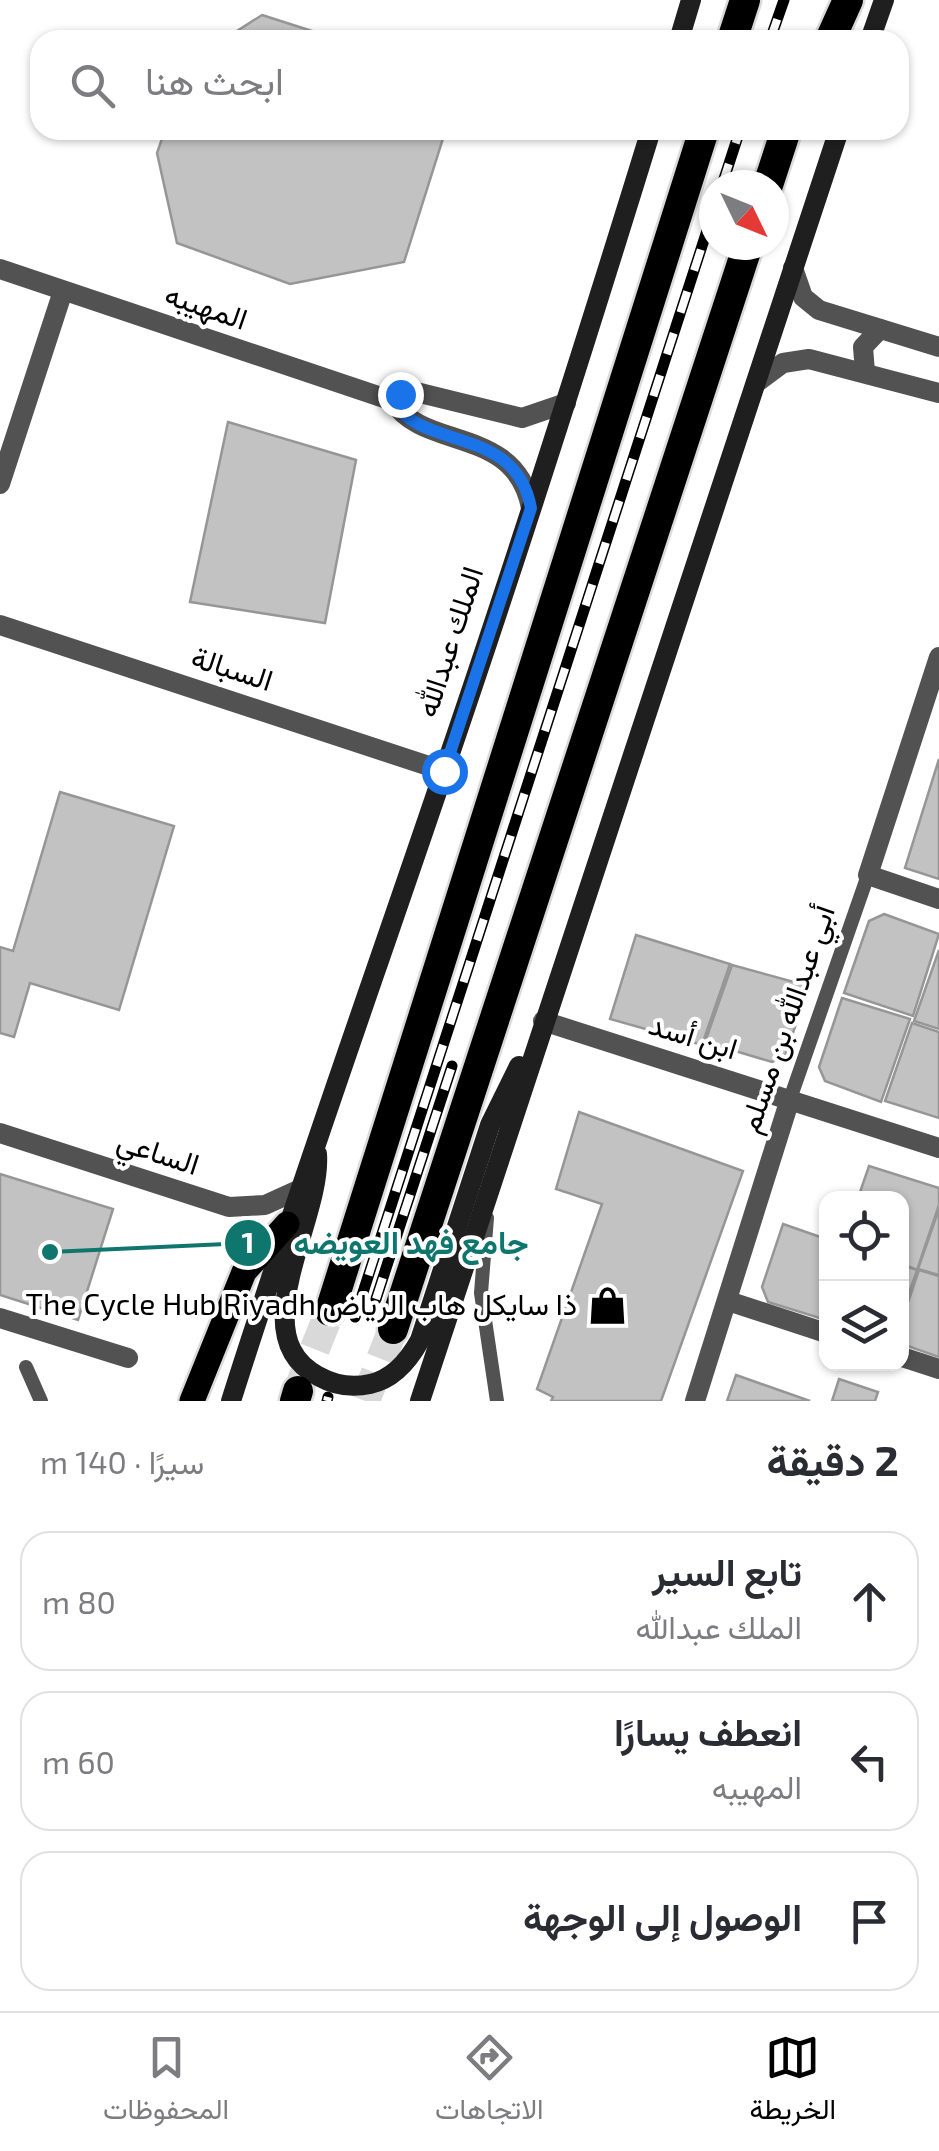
<!DOCTYPE html>
<html lang="ar">
<head>
<meta charset="utf-8">
<style>
	body { margin:0; font-family:"Exo 2",Vazirmatn,sans-serif; background:#f2f2f3; color:#2b2b33; direction:rtl }
	.controls { position:absolute; right:30px; bottom:30px; display:grid; overflow:hidden; border-radius:20px; box-shadow:0 2px 8px #0004 }
	.controls button { width:90px; height:90px; display:grid; place-items:center; padding:0; border:0; border-bottom:2px solid #e1e1e2; background:#fff; color:#2b2b33; font:50px sans-serif }
	.compass { position:absolute; left:699px; top:170px; width:90px; height:90px; border-radius:50%; background:#fff; box-shadow:0 2px 8px #0004; rotate:133deg }
	.stop { position:absolute; width:30px; height:30px; margin:-22px; border:8px solid #1a73e8; border-radius:50%; background:#fff }
	.stop.end { background:#1a73e8; border-color:#fff; box-shadow:0 2px 10px #0008 }
	.list { margin:0; padding:0; list-style:none }
	h2 { display:flex; justify-content:space-between; align-items:center; height:130px; margin:0; padding:0 40px; font-size:42px }
	h2 small { font-size:32px; font-weight:400; color:#7c7c81 }
	.list li { display:grid; grid-template-columns:65px 1fr auto; gap:30px; align-items:center; box-sizing:border-box; height:140px; margin:0 20px 20px; padding:0 20px; border:2px solid #e1e1e2; border-radius:30px }
	.list b { display:block; font-size:38px; white-space:nowrap }
	.list p { margin:0; font-size:32px; white-space:nowrap; color:#7c7c81 }
	.list em { font-size:32px; font-style:normal; color:#7c7c81 }
	.icon { flex:none; width:55px; height:55px; fill:none; stroke:currentColor; stroke-width:2; stroke-linecap:round; stroke-linejoin:round }
	.map { position:relative; flex:none; width:939px; height:1401px; overflow:hidden; direction:ltr }
	.search { position:absolute; background:#fff; box-shadow:0 2px 8px #0004; left:30px; right:30px; top:30px; height:110px; display:flex; align-items:center; gap:25px; box-sizing:border-box; padding:0 35px; border-radius:30px; color:#7c7c81; font-size:38px }
	.sheet { height:610px; background:#fff }
	nav { display:flex; justify-content:space-around; align-items:center; box-sizing:border-box; height:140px; border-top:2px solid #e1e1e2; background:#fff; font-size:28px; color:#7c7c81 }
	nav a { display:grid; justify-items:center; gap:5px }
	nav .on { color:#000 }
	.map>svg:first-child { display:block }
	.building { fill:#c2c2c2; stroke:#969696; stroke-width:2.5 }
	.lines { fill:none; stroke-linecap:round; stroke-linejoin:round }
	.highway-tunnel { stroke:#d9d9d9; stroke-width:30; stroke-dasharray:30 15; stroke-linecap:butt }
	.primary-casing { stroke:#dbdbdb; stroke-width:30 }
	.highway-casing { stroke:#dbdbdb; stroke-width:35 }
	.lane { stroke:#525252; stroke-width:14 }
	.street { stroke:#525252; stroke-width:20 }
	.secondary { stroke:#1f1f1f; stroke-width:20 }
	.primary { stroke:#000; stroke-width:25 }
	.highway { stroke:#000; stroke-width:30 }
	.rail-casing { stroke:#000; stroke-width:11 }
	.rail { stroke:#fff; stroke-width:8; stroke-dasharray:22; stroke-linecap:butt }
	.route { stroke:#1a73e8; stroke-width:12 }
	.labels { text-anchor:middle; stroke-width:8; stroke-linejoin:round; paint-order:stroke }
	.street-label { font-size:30px; fill:#000; stroke:#fff }
	.poi-label { font-size:30px; fill:#000; stroke:#fff; text-anchor:end }
	.leader { fill:none; stroke:#0f766e; stroke-width:4 }
	.callout-dot { fill:#0f766e; stroke:#fff; stroke-width:4 }
	.mark-label { font-size:30px; text-anchor:middle; font-weight:bold; fill:#fff }
	.callout-label { font-size:32px; text-anchor:middle; font-weight:bold; fill:#0f766e; stroke:#fff; stroke-width:8; stroke-linejoin:round; paint-order:stroke }
</style>
</head>
<body>
<div class="map">
<svg width="939" height="1401" viewBox="0 0 939 1401">
	<rect width="100%" height="100%" fill="#fff"/>
	<!-- building -->
	<g class="building">
		<polygon points="262,15 340,40 223,40"/>
		<polygon points="165,130 443,130 445,132 404,262 290,284 177,243 157,153"/>
		<polygon points="228,422 356,460 325,623 190,602"/>
		<polygon points="939,759 939,879 905,868"/>
		<polygon points="60,792 174,826 119,1010 30,983 14,1037 0,1033 0,947 13,951"/>
		<polygon points="884,914 939,934 913,1016 844,993 869,921"/>
		<polygon points="636,935 730,964 702,1045 610,1019"/>
		<polygon points="939,950 939,1029 914,1021"/>
		<polygon points="732,965 809,986 785,1056 772,1062 705,1042"/>
		<polygon points="842,998 910,1019 881,1102 825,1081 819,1067"/>
		<polygon points="912,1023 939,1032 939,1118 885,1101"/>
		<polygon points="579,1112 743,1171 661,1401 551,1401 553,1397 537,1389 602,1204 556,1189"/>
		<polygon points="869,1166 939,1188 939,1205 917,1270 902,1264 902,1198 858,1198"/>
		<polygon points="0,1174 113,1209 78,1320 0,1295"/>
		<polygon points="939,1209 939,1275 918,1269"/>
		<polygon points="783,1224 826,1239 826,1320 768,1302 762,1287"/>
		<polygon points="902,1265 917,1270 902,1314"/>
		<polygon points="919,1270 939,1276 939,1357 902,1344 902,1320"/>
		<polygon points="736,1375 810,1401 727,1401"/>
		<polygon points="839,1379 878,1392 875,1401 832,1401"/>
	</g>
	<g class="lines">
		<!-- highway-tunnel -->
		<g class="highway-tunnel">
			<polyline points="298,1391 330,1311"/>
			<polyline points="365,1401 393,1329"/>
		</g>
		<defs>
			<polyline id="primary" points="192,1401 244,1272 287,1224"/>
			<g id="highway">
				<polyline points="732,40 745,0"/>
				<polyline points="830,40 848,0"/>
				<polyline points="768,185 786,130"/>
				<polyline points="330,1311 704,130"/>
				<polyline points="393,1329 748,245"/>
				<polyline points="295,1401 298,1391"/>
			</g>
		</defs>
		<!-- primary casing -->
		<use href="#primary" class="primary-casing"/>
		<!-- highway casing -->
		<use href="#highway" class="highway-casing"/>
		<!-- lane -->
		<g class="lane">
			<polyline points="790,1099 868,875"/>
			<polyline points="487,1218 481,1293 497,1401"/>
			<polyline points="26,1367 41,1401"/>
		</g>
		<!-- street -->
		<g class="street">
			<polyline points="793,268 803,297 819,310 939,347"/>
			<path d="M0,269L393,401C423,451 516,425 531,508"/>
			<polyline points="865,372 863,347 880,329"/>
			<polyline points="756,383 783,363 809,359 939,393"/>
			<polyline points="393,401 400,394 416,392 522,418 566,403"/>
			<polyline points="0,484 63,291"/>
			<polyline points="0,625 444,771"/>
			<polyline points="939,657 868,875 939,899"/>
			<polyline points="543,1021 939,1148"/>
			<polyline points="0,1133 229,1207 265,1205 298,1190"/>
			<polyline points="728,1301 826,1333"/>
			<polyline points="0,1318 128,1358"/>
			<polyline points="902,1357 939,1369"/>
			<polyline points="695,1401 790,1099"/>
		</g>
		<!-- secondary -->
		<g class="secondary">
			<polyline points="679,40 691,0"/>
			<polyline points="870,40 884,0"/>
			<path d="M317,1154C322,1220 241,1335 318,1376C334,1385 352,1388 370,1384C394,1379 409,1360 420,1340L490,1125L519,1066"/>
			<path d="M231,1401C298,1189 373,981 444,771C517,558 585,344 651,130"/>
			<polyline points="420,1401 839,130"/>
		</g>
		<!-- primary -->
		<use href="#primary" class="primary"/>
		<!-- highway -->
		<use href="#highway" class="highway"/>
		<defs>
			<g id="rail">
				<polyline points="770,40 784,0"/>
				<polyline points="722,185 740,130"/>
				<polyline points="376,1299 452,1066"/>
				<polyline points="355,1317 714,209"/>
				<polyline points="327,1401 328,1397"/>
			</g>
		</defs>
		<!-- rail casing -->
		<use href="#rail" class="rail-casing"/>
		<!-- rail -->
		<use href="#rail" class="rail"/>
	</g>
	<g class="lines">
		<!-- route -->
		<path class="route" d="M400,394L393,401C422,451 516,425 531,508L444,771"/>
	</g>
	<!-- icons -->
	<defs>
		<symbol id="shop-bare" viewBox="-9 -9 18 18"><path d="M-5-2.5h2.3a2.7 3.5 0 0 1 5.4 0H5L5.5 6h-11ZM-1.5-2.5h3a1.5 2.3 0 0 0-3 0Z" fill="#000" stroke="#fff" stroke-width="2.5" paint-order="stroke"/></symbol>
	</defs>
	<g fill-rule="evenodd">
		<use href="#shop-bare" x="580" y="1278" width="55" height="55"/>
	</g>
	<g class="labels">
		<!-- street labels -->
		<g class="street-label">
			<text transform="translate(206 307) rotate(19)" y="10">المهيبه</text>
			<text transform="translate(450 642) rotate(-72)" y="10">الملك عبدالله</text>
			<text transform="translate(232 669) rotate(18)" y="10">السبالة</text>
			<text transform="translate(787 1019) rotate(-71)" y="10">أبي عبدالله بن مسلم</text>
			<text transform="translate(693 1037) rotate(17)" y="10">ابن أسد</text>
			<text transform="translate(158 1153) rotate(18)" y="10">الساعي</text>
		</g>
		<!-- poi labels -->
		<g class="poi-label">
			<text x="577" y="1315">The Cycle Hub Riyadh ذا سايكل هاب الرياض</text>
		</g>
	</g>
	<!-- callouts -->
	<path class="leader" d="M50 1252L248 1243"/>
	<g class="callout-dot">
		<circle cx="50" cy="1252" r="10"/>
		<circle cx="248" cy="1243" r="25"/>
	</g>
	<g class="mark-label">
		<text x="248" y="1253">1</text>
	</g>
	<g class="callout-label">
		<text x="411" y="1254">جامع فهد العويضه</text>
	</g>
</svg>
<div class="controls">
<button><svg class="icon" aria-label="locate" viewBox="0 0 24 24"><circle cx="12" cy="12" r="6"/><path d="M12 2v4M12 18v4M2 12h4M18 12h4"/></svg></button>
<button><svg class="icon" aria-label="layers" viewBox="0 0 24 24"><path d="M12 4l9 5-9 5-9-5zM3 14l9 5 9-5"/></svg></button>
</div>
<svg class="compass" viewBox="-18 -18 36 36"><path d="M0-13l5 13h-10z" fill="#e53935"/><path d="M0 13l5-13h-10z" fill="#7c7c81"/></svg>
<div class="stop" style="left:444px;top:771px"></div>
<div class="stop end" style="left:400px;top:394px"></div>
<div class="search"><svg class="icon" aria-label="search" viewBox="0 0 24 24"><circle cx="10" cy="10" r="6"/><path d="M15 15l6 6"/></svg>ابحث هنا</div>
</div>
<section class="sheet">
<h2>2 دقيقة<small>سيرًا · 140 m</small></h2>
<ul class="list">
<li><svg class="icon" aria-label="ahead" viewBox="0 0 24 24"><path d="M12 20V5M6 11l6-6 6 6"/></svg><div><b>تابع السير</b><p>الملك عبدالله</p></div><em>80 m</em></li>
<li><svg class="icon" aria-label="left" viewBox="0 0 24 24"><path d="M17 20v-9H6M10 6l-5 5 5 5"/></svg><div><b>انعطف يسارًا</b><p>المهيبه</p></div><em>60 m</em></li>
<li><svg class="icon" aria-label="arrive" viewBox="0 0 24 24"><path d="M6 21V4h12l-3 4 3 4H6"/></svg><div><b>الوصول إلى الوجهة</b></div></li>
</ul>
</section>
<nav>
<a class="on"><svg class="icon" aria-label="map" viewBox="0 0 24 24"><path d="M3 6l6-2 6 2 6-2v14l-6 2-6-2-6 2zM9 4v14M15 6v14"/></svg>الخريطة</a>
<a><svg class="icon" aria-label="directions" viewBox="0 0 24 24"><path d="M12 3l9 9-9 9-9-9zM9 14v-3h6M13 9l2 2-2 2"/></svg>الاتجاهات</a>
<a><svg class="icon" aria-label="saved" viewBox="0 0 24 24"><path d="M7 4h10v16l-5-4-5 4z"/></svg>المحفوظات</a>
</nav>
</body>
</html>
